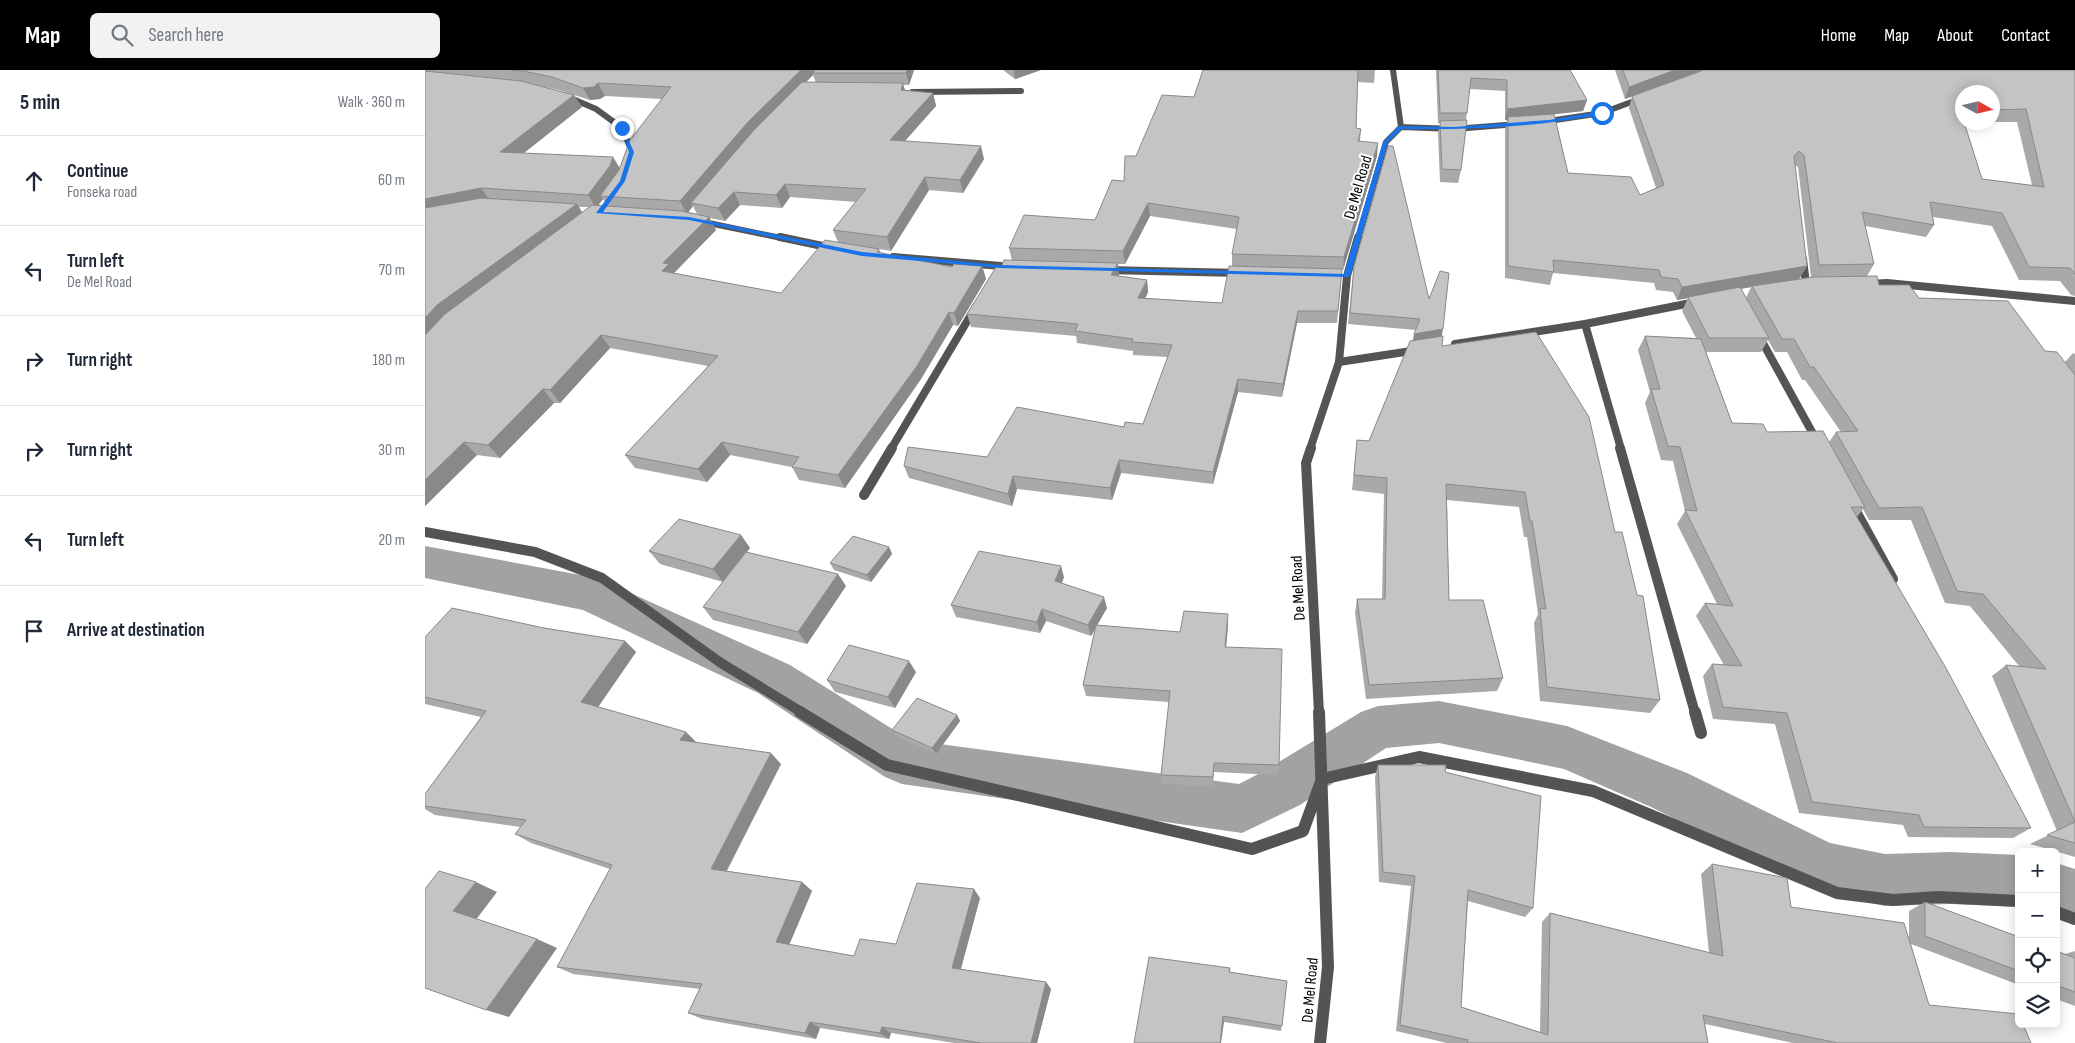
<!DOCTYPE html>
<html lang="en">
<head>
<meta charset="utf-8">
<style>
	body { margin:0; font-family:"Sofia Sans Condensed",sans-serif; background:#f2f2f3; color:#1f2937 }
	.controls { position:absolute; right:15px; bottom:15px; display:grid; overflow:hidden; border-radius:8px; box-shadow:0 2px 12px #0003 }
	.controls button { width:45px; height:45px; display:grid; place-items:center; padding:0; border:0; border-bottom:1px solid #e0e1e3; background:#fff; color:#1f2937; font:25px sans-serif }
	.compass { position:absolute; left:1530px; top:15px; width:45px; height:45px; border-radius:50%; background:#fff; box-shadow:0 2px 12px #0003; rotate:98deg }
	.stop { position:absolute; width:15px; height:15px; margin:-11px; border:4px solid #1a73e8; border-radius:50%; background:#fff }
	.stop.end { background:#1a73e8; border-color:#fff; box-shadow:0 1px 5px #0008 }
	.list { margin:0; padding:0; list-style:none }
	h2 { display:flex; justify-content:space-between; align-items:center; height:65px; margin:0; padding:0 20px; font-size:21px }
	h2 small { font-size:16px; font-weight:400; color:#747a83 }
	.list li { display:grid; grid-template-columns:32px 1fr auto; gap:15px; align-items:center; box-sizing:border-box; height:90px; padding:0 20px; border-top:1px solid #e0e1e3 }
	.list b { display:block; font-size:19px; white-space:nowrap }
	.list p { margin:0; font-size:16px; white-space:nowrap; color:#747a83 }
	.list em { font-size:16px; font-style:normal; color:#747a83 }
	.icon { flex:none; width:28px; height:28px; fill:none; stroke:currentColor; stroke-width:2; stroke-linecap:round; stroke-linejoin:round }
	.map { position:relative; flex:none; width:1650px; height:973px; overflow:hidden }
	header { display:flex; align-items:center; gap:30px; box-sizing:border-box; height:70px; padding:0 25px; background:#000; color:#fff }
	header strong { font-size:24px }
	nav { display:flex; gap:28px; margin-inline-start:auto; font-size:18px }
	.search { width:350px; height:45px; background:#f2f2f3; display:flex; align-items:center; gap:12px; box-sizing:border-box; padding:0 18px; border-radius:8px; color:#747a83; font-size:19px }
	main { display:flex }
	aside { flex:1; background:#fff }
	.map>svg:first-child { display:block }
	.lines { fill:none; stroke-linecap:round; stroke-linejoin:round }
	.canal { fill:#a2a2a2; fill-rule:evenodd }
	.street-far3 { stroke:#545454; stroke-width:6 }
	.street-far2 { stroke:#545454; stroke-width:8 }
	.street-far1 { stroke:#545454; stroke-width:10 }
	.street { stroke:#545454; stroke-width:12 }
	.wall { fill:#a9a9a9; fill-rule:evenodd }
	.shaded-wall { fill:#898989 }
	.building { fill:#c4c4c4; stroke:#898989; fill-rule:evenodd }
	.route { fill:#1a73e8 }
	.labels { text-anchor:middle; stroke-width:4; stroke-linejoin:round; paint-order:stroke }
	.street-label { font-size:16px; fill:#000; stroke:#fff }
</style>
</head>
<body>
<header>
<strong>Map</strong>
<div class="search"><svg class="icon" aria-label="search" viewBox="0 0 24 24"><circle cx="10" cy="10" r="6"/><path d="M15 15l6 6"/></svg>Search here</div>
<nav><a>Home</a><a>Map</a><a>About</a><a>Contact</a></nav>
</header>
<main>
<aside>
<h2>5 min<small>Walk · 360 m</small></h2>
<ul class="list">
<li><svg class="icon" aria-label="ahead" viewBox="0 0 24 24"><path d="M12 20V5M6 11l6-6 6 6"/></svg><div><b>Continue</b><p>Fonseka road</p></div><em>60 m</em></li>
<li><svg class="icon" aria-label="left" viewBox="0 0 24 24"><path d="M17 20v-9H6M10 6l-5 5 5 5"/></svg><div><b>Turn left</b><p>De Mel Road</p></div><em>70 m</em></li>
<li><svg class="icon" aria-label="right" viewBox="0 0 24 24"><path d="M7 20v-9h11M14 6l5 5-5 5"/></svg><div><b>Turn right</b></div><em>180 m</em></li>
<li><svg class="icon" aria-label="right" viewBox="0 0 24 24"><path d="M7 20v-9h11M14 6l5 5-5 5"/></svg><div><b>Turn right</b></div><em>30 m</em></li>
<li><svg class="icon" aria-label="left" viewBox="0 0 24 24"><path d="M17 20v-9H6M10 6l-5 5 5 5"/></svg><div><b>Turn left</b></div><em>20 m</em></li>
<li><svg class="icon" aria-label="arrive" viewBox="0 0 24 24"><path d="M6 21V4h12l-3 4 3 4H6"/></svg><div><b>Arrive at destination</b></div></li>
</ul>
</aside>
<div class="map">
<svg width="1650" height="973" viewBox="0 0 1650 973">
	<rect width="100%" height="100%" fill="#fff"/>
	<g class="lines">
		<!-- canal -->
		<g class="canal">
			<polygon points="0,476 166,507 181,512 365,595 485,670 814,714 839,701 936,642 953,636 1014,631 1142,656 1262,703 1405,773 1460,784 1526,782 1594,785 1594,837 1526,834 1460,836 1401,824 1226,737 1139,699 1014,673 961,678 875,735 817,763 477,714 460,707 333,623 158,540 0,508"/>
			<polygon points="1631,793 1650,799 1650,853 1631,847"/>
		</g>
		<!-- street-far3 -->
		<g class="street-far3">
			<polyline points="968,0 976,57"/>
			<polyline points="487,22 596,21"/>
			<polyline points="141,26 171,39 197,58 207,82 205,86"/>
			<polyline points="1117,52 1177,43 1217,28"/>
			<polyline points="274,151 361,169"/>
			<polyline points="933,169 961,72 976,57 1029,59 1093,54"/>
		</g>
		<!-- street-far2 -->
		<g class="street-far2">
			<polyline points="355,167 407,178"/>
			<polyline points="468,187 588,197"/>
			<polyline points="1378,189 1381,214"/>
			<polyline points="680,200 816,203"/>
			<polyline points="1442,214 1462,213 1650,231"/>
			<polyline points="1160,254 1196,379"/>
			<polyline points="1334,266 1392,371"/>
			<polyline points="1030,274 1160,254 1271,232"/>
			<polyline points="914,292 993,280"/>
			<polyline points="466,379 550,238"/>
			<polyline points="885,379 914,292 922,206 933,167"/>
		</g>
		<!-- street-far1 -->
		<g class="street-far1">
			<polyline points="886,378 881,393 894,643"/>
			<polyline points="1195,378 1270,643"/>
			<polyline points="439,425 467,378"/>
			<polyline points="1427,434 1468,509"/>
			<polyline points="0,462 110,482 177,508 296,593 378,643"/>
		</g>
		<!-- street -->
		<g class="street">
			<polyline points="375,642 462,695 827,779 878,761 897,709 994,687 1168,721 1412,823 1468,830 1513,827 1594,831"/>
			<polyline points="894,642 903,897 895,973"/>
			<polyline points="1270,642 1276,663"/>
			<polyline points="1631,842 1650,849"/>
		</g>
	</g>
	<!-- wall -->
	<g class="wall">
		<path d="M0,0H489L484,15H478L480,20L508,23L511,36L480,71L559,89L538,123L504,120L466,181L454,179L456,183L527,197L557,196L561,209L533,256L528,255L496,309L420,418L374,410L367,397L305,385L282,412L210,398L200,385L283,296L185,278L135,333H129L75,388L52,385L0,436ZM388,5L391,13L381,12ZM106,14L134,20L149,25ZM149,25L165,30L175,29L180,26L237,29L195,98L98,83L157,37ZM365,127L431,132L408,160L413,172L356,223L249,203L291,160L285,148L300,151L315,135L357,138ZM178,129L182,136H173ZM268,136L272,144L263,142ZM154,137H164L157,143Z"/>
		<polygon points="578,0 616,0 590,9"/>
		<path d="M778,0H950L949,13L933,12L931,58L936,59L935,71L952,86L918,200H917L912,253H872L857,327L813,322L788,414L696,403L687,430L592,419L587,436L484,408L479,396L562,387L699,357L718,354L743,287L708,285V281L652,273L651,266L546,257L542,244L576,197L587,191L584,178L670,150L699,111L711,86L769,27ZM725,146L812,159L807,184V196L797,233L720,228L723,222L722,210L694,206L693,194H700Z"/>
		<path d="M1006,0H1145L1162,30L1158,41L1129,44L1143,103L1215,125L1231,118L1204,38L1207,26L1650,0V226L1646,225L1635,211L1594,210L1567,156L1508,147L1509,155L1501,167L1440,156L1449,194L1442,206L1454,215L1494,228L1620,281L1640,292L1648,283L1650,284V787L1605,774L1632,761L1567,606L1581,595L1594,596L1545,536L1520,533L1486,450H1444L1438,439L1432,447L1606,758L1588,768L1483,767L1478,755L1374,743L1350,654L1288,649L1278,606L1287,594L1299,595L1271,546L1280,533L1292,534L1252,454L1260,441L1248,391L1236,390L1220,333L1225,322L1213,280L1220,266L1271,268L1257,241L1263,228L1252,230L1248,222L1231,220L1229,213L1128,203L1125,215L1080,208V60L1082,49L1080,50V21L1045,19L1041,50L1036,100L1033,113L1015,112L1013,63L1015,53H1013L1011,0ZM1538,22H1568V52H1592L1607,115L1557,109L1539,53L1551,52H1538ZM1370,95L1373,97L1386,207L1374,209L1382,196ZM1326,217L1321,228L1316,219ZM1343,270L1350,282H1362L1377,310H1380L1416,362H1411L1404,372L1342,362L1307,353L1281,282H1336Z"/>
		<polygon points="1190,0 1278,0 1200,29"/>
		<polygon points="929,196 1004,229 1016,267 1017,276 1190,462 1235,630 1225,643 1115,631 1109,553 1113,544 1102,467 1099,467 1094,437 1022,430 1024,530 1078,608 1072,621 941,629 930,543 932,529 957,529 959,424 927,420 932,370 944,371 988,271 991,260 923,254"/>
		<polygon points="316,465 325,478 322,482 421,516 382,574 288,550 278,537 298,512 235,494 224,481"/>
		<polygon points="464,477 467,484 446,512 409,500 405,493"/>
		<polygon points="639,507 637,513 682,538 672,555 755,562 803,544 803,556 801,577 854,695 853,705 789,702 788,716 738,714 736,705 744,632 661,626 658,615 670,559 666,566 621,551 615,563 531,547 526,535"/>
		<polygon points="119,558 200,571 211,582 173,637 261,662 272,673 356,694 302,801 377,812 387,821 364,875 429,886 471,874 555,828 536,899 621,912 626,919 612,973 530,973 466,963 464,969 395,958 391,969 277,949 263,943 275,919 148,904 132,897 185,799 106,773 90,764 96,757 10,745 0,739 0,724 56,647 0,634 0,567"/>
		<polygon points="491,602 470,638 410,622 402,610"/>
		<polygon points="532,645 535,651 511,684 471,666 467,660"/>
		<polygon points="953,695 1020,702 1108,838 1100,847 1043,831 1036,937 1115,962 1117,852 1125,843 1284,883 1276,804 1287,794 1366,837 1484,869 1484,841 1500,832 1594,867 1594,915 1486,874 1504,935 1606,973 1368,973 1280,954 1283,973 1022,973 971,961 986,816 954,812 950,707"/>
		<polygon points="1631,881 1640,884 1650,881 1650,936 1631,929"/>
		<polygon points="805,898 805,902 862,911 856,961 799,952 709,973"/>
	</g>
	<!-- shaded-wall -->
	<g class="shaded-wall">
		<polygon points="376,0 393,0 388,3 388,5 327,66 266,133 268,136 262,144 255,131 322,53"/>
		<polygon points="482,0 489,0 484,15 481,3"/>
		<polygon points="589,0 616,0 590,9"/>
		<polygon points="1250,0 1278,0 1200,29 1204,17"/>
		<polygon points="173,13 180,26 175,29 165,30 158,18"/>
		<polygon points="478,13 481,25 476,20"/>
		<polygon points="508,23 511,36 469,83 465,70"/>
		<polygon points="149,25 157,37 84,95 75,82"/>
		<polygon points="1162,30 1158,41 1080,50 1082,39"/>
		<polygon points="953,73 952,86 918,200 919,187"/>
		<polygon points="556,76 559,89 538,123 535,110"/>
		<polygon points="188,87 196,100 175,126 178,129 171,138 163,125"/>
		<polygon points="500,107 504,120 466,181 462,167"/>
		<polygon points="360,114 365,127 357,138 351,125"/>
		<polygon points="56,118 65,131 0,144 0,129"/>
		<polygon points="309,122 315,135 300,151 293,138"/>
		<polygon points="723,133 725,146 700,194 698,181"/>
		<polygon points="152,134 160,147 0,273 0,248 12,235"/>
		<polygon points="284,147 291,160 249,203 237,201 238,193"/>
		<polygon points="693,193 694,206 686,205"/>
		<polygon points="557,196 561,209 533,256 529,243"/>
		<polygon points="1382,196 1374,209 1327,216 1326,217 1252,230 1257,217"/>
		<polygon points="722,210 723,222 715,240 713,228"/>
		<polygon points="873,241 872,253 857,327 858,314"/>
		<polygon points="524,242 528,255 496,309 420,418 413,405"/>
		<polygon points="1018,259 1016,270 987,275 989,264"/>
		<polygon points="176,265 185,278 135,333 125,320"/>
		<polygon points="813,309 813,322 788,414 788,402"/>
		<polygon points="118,319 129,333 75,388 63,375"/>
		<polygon points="39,372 52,385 0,436 0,410"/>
		<polygon points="297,372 305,385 282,412 273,399"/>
		<polygon points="694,390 696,403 687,430 685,418"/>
		<polygon points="588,406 592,419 587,436 583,424"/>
		<polygon points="316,465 325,478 298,512 288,499"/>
		<polygon points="464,477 467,484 446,512 442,505"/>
		<polygon points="636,496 639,507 633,522 630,511"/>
		<polygon points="413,504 421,516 382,574 373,562"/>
		<polygon points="679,527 682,538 666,566 663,555"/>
		<polygon points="617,539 621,551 615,563 612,552"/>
		<polygon points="803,544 803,556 800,588 800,577"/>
		<polygon points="200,571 211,582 169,643 156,632"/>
		<polygon points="484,591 491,602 470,638 463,627"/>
		<polygon points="532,645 535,651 511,684 507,678"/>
		<polygon points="261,662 272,673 255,670"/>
		<polygon points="346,683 356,694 298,807 286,799"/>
		<polygon points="51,812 72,822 50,851 28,841"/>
		<polygon points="377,812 387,821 362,880 351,872"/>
		<polygon points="549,819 555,828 534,905 527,898"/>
		<polygon points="112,869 132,878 84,947 61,940"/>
		<polygon points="621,912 626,919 612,973 606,973"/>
		<polygon points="798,946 799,952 796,973 795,973"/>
		<polygon points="385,952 395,958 391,969 380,963"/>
		<polygon points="457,957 466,963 464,969 455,963"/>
	</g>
	<!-- building -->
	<g class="building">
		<polygon points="87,0 376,0 322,53 255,131 175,126 194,100 205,70 246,17 173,13 169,17 158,18 127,7 98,1"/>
		<polygon points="390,0 482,0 481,3 388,3"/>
		<polygon points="778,0 933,0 931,58 936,59 933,71 953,73 919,187 807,184 814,147 723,133 698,181 584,178 599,145 670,150 687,110 699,111 700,86 711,86 737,25 769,27"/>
		<polygon points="1013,0 1145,0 1162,30 1082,39 1082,10 1046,8 1042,43 1015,43"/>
		<polygon points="1198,0 1250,0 1204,17"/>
		<path d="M1279,0H1650V204L1645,198L1604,197L1577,143L1505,132L1509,155L1437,142L1449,194L1394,195L1379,85L1374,81L1369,86L1382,196L1257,217L1253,209L1236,207L1234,200L1128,190L1129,202L1083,196V47L1129,44L1143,103L1206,107L1215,125L1239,115L1207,26ZM1538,22H1568V40L1601,39L1619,117L1557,109L1539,52H1538V49L1535,41H1538Z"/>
		<polygon points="0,1 96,11 149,25 75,82 188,87 185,96 163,125 56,118 0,129"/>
		<polygon points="377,12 478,13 476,20 508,23 465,70 556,76 535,110 500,107 462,167 408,160 441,119 360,114 351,125 309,122 293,138 266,133 329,60"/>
		<polygon points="1042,50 1036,100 1017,99 1015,51"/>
		<polygon points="963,76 968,76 1004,229 1015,201 1024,203 1018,259 989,264 995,249 925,243 929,196"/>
		<polygon points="56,128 152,134 12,235 0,248 0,138"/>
		<polygon points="167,135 256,141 284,147 238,193 244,194 237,201 356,223 400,170 454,179 452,182 527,197 529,194 557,196 529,243 524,242 492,296 413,405 367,397 374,387 297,372 273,399 200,385 293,286 176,265 125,320 118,319 63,375 39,372 0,410 0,265 20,244"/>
		<polygon points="579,190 693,193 686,205 722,210 713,228 797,233 804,196 917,199 913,241 873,241 858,314 813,309 788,402 694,390 685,418 588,406 583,424 479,396 483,377 562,387 592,337 699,357 700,352 718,354 747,275 707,272 708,269 650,261 653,254 542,244 571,197 576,197"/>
		<polygon points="1452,206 1454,215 1484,215 1494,228 1583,231 1620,281 1632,282 1650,305 1650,773 1622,765 1650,752 1581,595 1621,599 1558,524 1532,521 1497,437 1454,438 1411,362 1433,361 1389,297 1385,297 1369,269 1357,269 1327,216 1389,207"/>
		<polygon points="1315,217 1344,268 1284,268 1263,227"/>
		<polygon points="1111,262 1164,347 1190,462 1197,462 1212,525 1218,526 1235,630 1122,617 1115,538 1121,539 1107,451 1105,451 1100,422 1021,414 1024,530 1058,530 1078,608 944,615 932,529 960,529 962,408 929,405 932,370 944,371 985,271 1018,266 1017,276"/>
		<polygon points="1220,266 1276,269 1307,353 1338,354 1342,362 1398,361 1440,437 1426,437 1521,598 1606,758 1499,757 1494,745 1387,732 1362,643 1298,637 1287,594 1317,596 1280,533 1308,536 1260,440 1272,441 1255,377 1243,376 1226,319 1235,319"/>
		<polygon points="254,449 316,465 288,499 224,481"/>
		<polygon points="428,466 464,477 442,505 405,493"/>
		<polygon points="554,481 636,496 630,511 679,527 663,555 617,539 612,552 526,535"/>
		<polygon points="321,482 413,504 373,562 278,537"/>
		<polygon points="27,538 119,558 200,571 156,632 261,662 255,670 346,683 286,799 377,812 351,872 429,886 435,869 471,874 492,813 549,819 527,898 621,912 606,973 556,973 457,957 455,963 385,952 380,963 263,943 277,914 132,897 187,795 90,764 101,750 0,736 0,724 61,641 0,627 0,567"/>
		<polygon points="759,541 803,544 800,577 857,579 854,695 789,693 788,707 736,705 745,621 658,615 671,555 755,562"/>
		<polygon points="424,575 484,591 463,627 402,610"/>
		<polygon points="492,628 532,645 507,678 467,660"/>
		<polygon points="953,695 1021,695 1020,702 1116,726 1108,838 1043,820 1036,937 1123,965 1125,843 1298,886 1287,794 1362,808 1366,837 1479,853 1504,935 1594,944 1594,954 1598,954 1606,973 1413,973 1278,945 1283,973 1042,973 1043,970 975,955 990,806 958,802"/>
		<polygon points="14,801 51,812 28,841 112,869 61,940 0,918 0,819"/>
		<polygon points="1500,832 1594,867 1594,901 1500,866"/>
		<polygon points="1631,881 1650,888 1650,922 1631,915"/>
		<polygon points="724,887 805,898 804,902 862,911 857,956 798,946 795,973 709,973"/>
	</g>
	<!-- route -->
	<path class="route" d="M1177,41L1179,44C1113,57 1044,60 977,59L963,72L925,206L922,207L575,198L437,186L264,150L171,143L195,111L204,82L195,58L197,56L209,82L200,111L178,142L264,147L437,182L575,195L919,204L958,72L974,56L1029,57L1124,50Z"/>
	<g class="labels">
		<!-- street labels -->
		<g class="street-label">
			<text transform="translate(932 117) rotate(-74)" y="6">De Mel Road</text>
			<text transform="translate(872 518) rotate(-93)" y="6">De Mel Road</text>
			<text transform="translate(884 920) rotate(-85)" y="6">De Mel Road</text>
		</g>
	</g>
</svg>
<div class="controls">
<button>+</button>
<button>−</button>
<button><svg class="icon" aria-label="locate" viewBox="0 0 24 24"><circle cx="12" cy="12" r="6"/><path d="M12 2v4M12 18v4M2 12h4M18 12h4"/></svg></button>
<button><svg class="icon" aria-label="layers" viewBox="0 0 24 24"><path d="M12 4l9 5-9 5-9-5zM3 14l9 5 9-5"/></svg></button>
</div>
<svg class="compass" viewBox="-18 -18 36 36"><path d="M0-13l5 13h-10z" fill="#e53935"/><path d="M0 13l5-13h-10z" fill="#747a83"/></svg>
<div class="stop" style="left:1177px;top:43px"></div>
<div class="stop end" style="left:197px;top:58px"></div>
</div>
</main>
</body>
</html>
